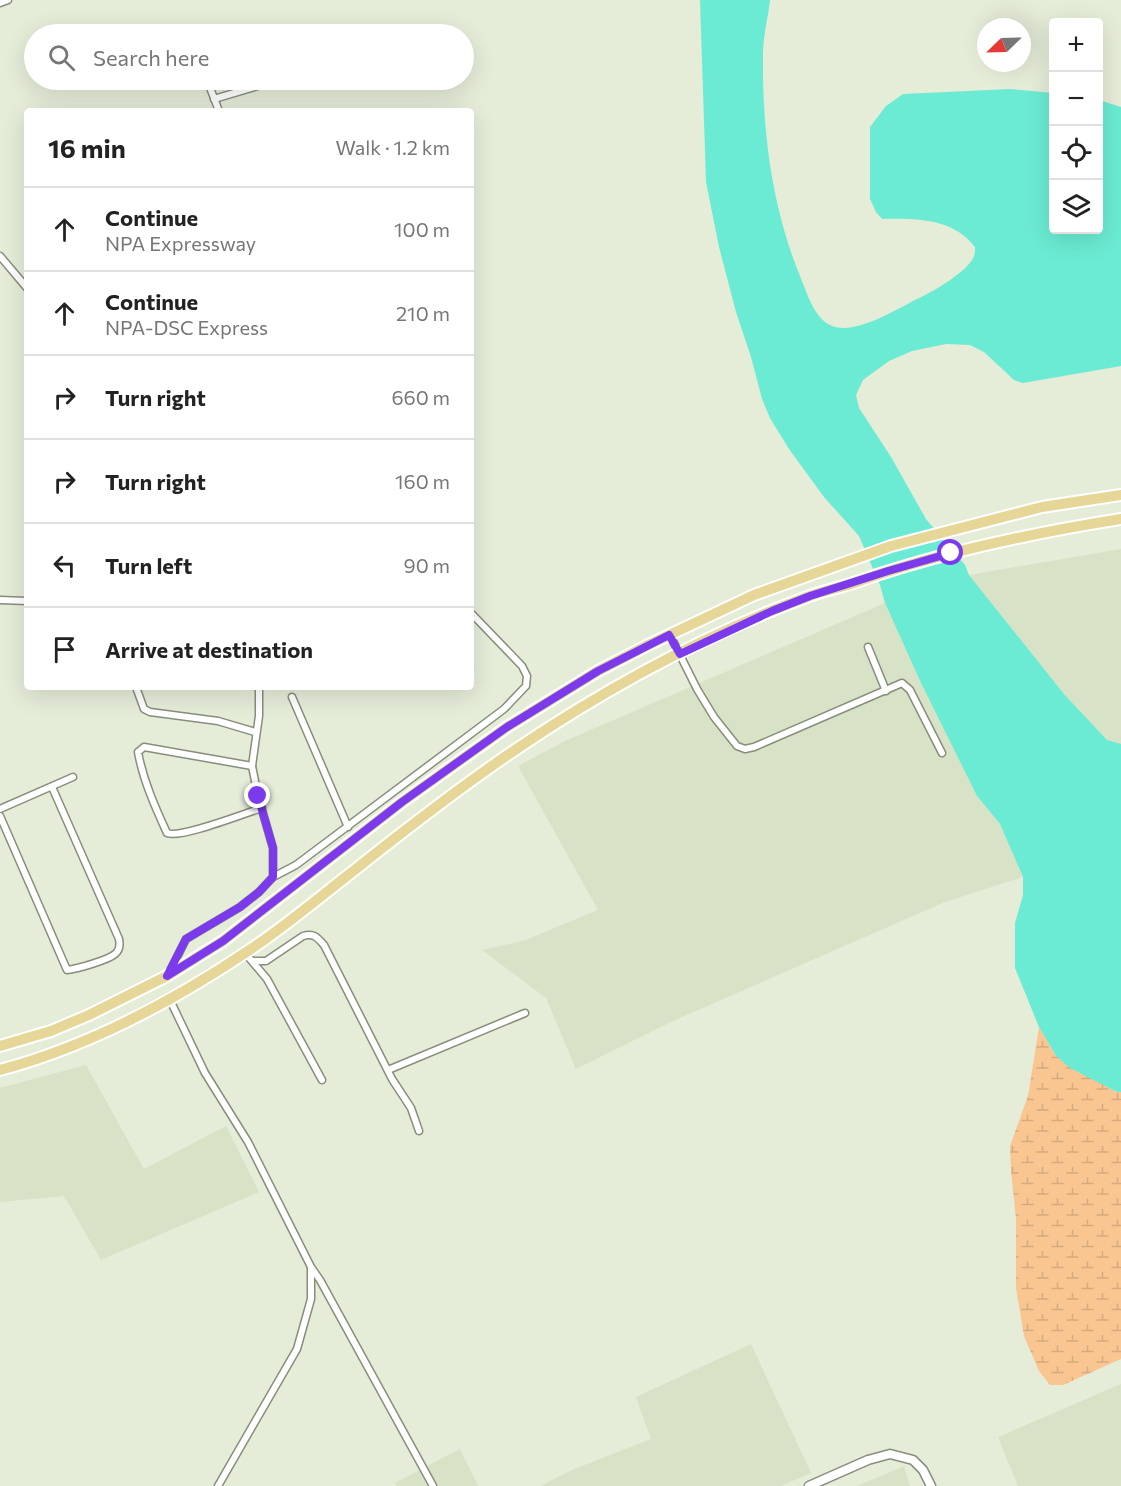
<!DOCTYPE html>
<html lang="en">
<head>
<meta charset="utf-8">
<style>
	body { margin:0; font-family:Commissioner,sans-serif; background:#f2f2f2; color:#222 }
	.controls { position:absolute; right:18px; top:18px; display:grid; overflow:hidden; border-radius:6px; box-shadow:0 6px 24px #0002 }
	.controls button { width:54px; height:54px; display:grid; place-items:center; padding:0; border:0; border-bottom:2px solid #e0e0e0; background:#fff; color:#222; font:30px sans-serif }
	.compass { position:absolute; left:977px; top:18px; width:54px; height:54px; border-radius:50%; background:#fff; box-shadow:0 6px 24px #0002; rotate:247deg }
	.stop { position:absolute; width:18px; height:18px; margin:-14px; border:4px solid #7c3aed; border-radius:50%; background:#fff }
	.stop.end { background:#7c3aed; border-color:#fff; box-shadow:0 2px 6px #0008 }
	.list { margin:0; padding:0; list-style:none }
	h2 { display:flex; justify-content:space-between; align-items:center; height:78px; margin:0; padding:0 24px; font-size:26px }
	h2 small { font-size:20px; font-weight:400; color:#767676 }
	.list li { display:grid; grid-template-columns:39px 1fr auto; gap:18px; align-items:center; box-sizing:border-box; height:84px; padding:0 24px; border-top:2px solid #e0e0e0 }
	.list b { display:block; font-size:22px; white-space:nowrap }
	.list p { margin:0; font-size:20px; white-space:nowrap; color:#767676 }
	.list em { font-size:20px; font-style:normal; color:#767676 }
	.icon { flex:none; width:33px; height:33px; fill:none; stroke:currentColor; stroke-width:2; stroke-linecap:round; stroke-linejoin:round }
	.map { position:relative; flex:none; width:1121px; height:1486px; overflow:hidden }
	.search { position:absolute; background:#fff; box-shadow:0 6px 24px #0002; left:24px; top:24px; width:450px; height:66px; display:flex; align-items:center; gap:15px; box-sizing:border-box; padding:0 21px; border-radius:33px; color:#767676; font-size:22px }
	.panel { position:absolute; background:#fff; box-shadow:0 6px 24px #0002; left:24px; top:108px; width:450px; height:582px; border-radius:6px }
	.map>svg:first-child { display:block }
	.built { fill:#d8e2c6 }
	.wetland { fill:url(#wetland-marsh) }
	.water { fill:#6bebd3 }
	.lines { fill:none; stroke-linecap:round; stroke-linejoin:round }
	.minor-casing { stroke:#878e7c; stroke-width:9 }
	.tertiary-casing { stroke:#878e7c; stroke-width:11 }
	.primary-casing { stroke:#fff; stroke-width:14 }
	.minor { stroke:#fff; stroke-width:6 }
	.tertiary { stroke:#fff; stroke-width:8 }
	.primary { stroke:#e6d798; stroke-width:10 }
	.route { stroke:#7c3aed; stroke-width:8 }
</style>
</head>
<body>
<div class="map">
<svg width="1121" height="1486" viewBox="0 0 1121 1486">
	<defs>
		<pattern id="wetland-marsh" width="20" height="14" patternUnits="userSpaceOnUse" patternTransform="scale(1.5)"><rect width="20" height="14" fill="#f9c692"/><path d="M1 5h8M5 5V1M11 12h8M15 12V8" fill="none" stroke="#d5aa7d"/></pattern>
	</defs>
	<rect width="100%" height="100%" fill="#e5ecd8"/>
	<!-- built -->
	<g class="built">
		<polygon points="1121,549 1121,744 1107,740 1064,694 969,575"/>
		<polygon points="885,603 920,681 977,796 1000,824 1023,877 945,902 673,1021 576,1069 546,998 482,950 523,941 598,910 518,766 565,741"/>
		<polygon points="86,1065 144,1169 226,1126 259,1192 101,1260 64,1196 0,1202 0,1088"/>
		<polygon points="751,1344 811,1473 781,1486 540,1486 572,1470 651,1439 636,1397"/>
		<polygon points="1121,1384 1121,1486 1018,1486 998,1437"/>
		<polygon points="460,1449 478,1486 397,1486 395,1483"/>
		<polygon points="904,1466 910,1486 857,1486"/>
	</g>
	<!-- wetland -->
	<polygon class="wetland" points="1039,1027 1056,1056 1116,1092 1121,1092 1121,1359 1063,1385 1050,1385 1039,1371 1024,1336 1016,1288 1016,1219 1011,1171 1010,1146 1028,1096"/>
	<!-- water -->
	<path class="water" d="M700,0H770C768,18 763,36 763,54C762,131 772,210 802,281C808,296 815,319 832,326C856,335 895,310 917,299C931,293 969,271 974,256C975,253 975,250 975,247C953,218 915,218 882,219L876,212L870,199V127L886,106L903,94L1010,89L1053,93L1054,230H1098L1099,100L1121,107V366L1023,383L1014,380L984,352L970,345L946,344L912,351L889,361L863,380L856,395L859,408L891,457L926,519L965,565L969,575L1064,694L1107,740L1121,744V1092H1117L1070,1068L1056,1056L1039,1027L1015,968V923L1023,895V877L1000,824L977,796L920,681L885,603L880,585L859,536L824,497L789,449L770,418L762,399L751,357L736,312L719,247L706,182Z"/>
	<g class="lines">
		<defs>
			<g id="minor">
				<polyline points="0,3 8,0"/>
				<polyline points="207,80 219,111"/>
				<polyline points="214,99 278,80"/>
				<polyline points="0,256 27,288"/>
				<polyline points="0,600 27,601"/>
				<polyline points="670,635 697,689 714,717 737,746 745,749 754,747 902,683 910,690 942,753"/>
				<polyline points="868,647 886,691"/>
				<polyline points="136,687 144,709 150,712 218,721 255,732"/>
				<polyline points="292,697 348,827"/>
				<path d="M252,766L144,747L138,752C143,780 155,807 167,833C180,839 245,813 262,808"/>
				<polyline points="0,809 73,777"/>
				<path d="M0,816L67,970C77,969 108,960 115,954C120,950 120,944 119,939L52,787"/>
				<polyline points="273,877 296,865 504,709 526,686 527,676 522,666 471,613"/>
				<polyline points="245,953 267,979 322,1080"/>
				<path d="M253,961H266L303,936C314,933 317,937 324,945L392,1079L411,1108L419,1131"/>
				<polyline points="169,973 186,939 240,907 259,892 273,877 273,848 258,796 252,766 259,716 259,687"/>
				<polyline points="170,1000 205,1073 248,1142 311,1267 320,1280 433,1486"/>
				<polyline points="388,1070 525,1013"/>
				<polyline points="218,1486 297,1349 311,1299 311,1268"/>
			</g>
			<polyline id="tertiary" points="809,1486 868,1460 890,1454 913,1460 923,1470 931,1486"/>
			<g id="primary">
				<polyline points="0,1046 51,1031 89,1015 167,976 223,941 402,802 507,727 598,671 648,645 754,595 891,546 1042,507 1121,495"/>
				<path d="M0,1070C90,1046 174,1001 251,949C284,927 315,901 347,876C401,833 457,789 515,750C605,689 704,635 807,597C825,590 844,587 862,580C946,551 1033,533 1121,519"/>
			</g>
		</defs>
		<!-- minor casing -->
		<use href="#minor" class="minor-casing"/>
		<!-- tertiary casing -->
		<use href="#tertiary" class="tertiary-casing"/>
		<!-- primary casing -->
		<use href="#primary" class="primary-casing"/>
		<!-- minor -->
		<use href="#minor" class="minor"/>
		<!-- tertiary -->
		<use href="#tertiary" class="tertiary"/>
		<!-- primary -->
		<use href="#primary" class="primary"/>
	</g>
	<g class="lines">
		<!-- route -->
		<polyline class="route" points="258,796 273,848 273,877 259,892 240,907 186,939 167,976 223,941 402,802 507,727 598,671 669,635 680,654 772,611 810,596 888,571 951,553"/>
	</g>
</svg>
<div class="controls">
<button>+</button>
<button>−</button>
<button><svg class="icon" aria-label="locate" viewBox="0 0 24 24"><circle cx="12" cy="12" r="6"/><path d="M12 2v4M12 18v4M2 12h4M18 12h4"/></svg></button>
<button><svg class="icon" aria-label="layers" viewBox="0 0 24 24"><path d="M12 4l9 5-9 5-9-5zM3 14l9 5 9-5"/></svg></button>
</div>
<svg class="compass" viewBox="-18 -18 36 36"><path d="M0-13l5 13h-10z" fill="#e53935"/><path d="M0 13l5-13h-10z" fill="#767676"/></svg>
<div class="stop" style="left:951px;top:553px"></div>
<div class="stop end" style="left:258px;top:796px"></div>
<div class="search"><svg class="icon" aria-label="search" viewBox="0 0 24 24"><circle cx="10" cy="10" r="6"/><path d="M15 15l6 6"/></svg>Search here</div>
<section class="panel">
<h2>16 min<small>Walk · 1.2 km</small></h2>
<ul class="list">
<li><svg class="icon" aria-label="ahead" viewBox="0 0 24 24"><path d="M12 20V5M6 11l6-6 6 6"/></svg><div><b>Continue</b><p>NPA Expressway</p></div><em>100 m</em></li>
<li><svg class="icon" aria-label="ahead" viewBox="0 0 24 24"><path d="M12 20V5M6 11l6-6 6 6"/></svg><div><b>Continue</b><p>NPA-DSC Express</p></div><em>210 m</em></li>
<li><svg class="icon" aria-label="right" viewBox="0 0 24 24"><path d="M7 20v-9h11M14 6l5 5-5 5"/></svg><div><b>Turn right</b></div><em>660 m</em></li>
<li><svg class="icon" aria-label="right" viewBox="0 0 24 24"><path d="M7 20v-9h11M14 6l5 5-5 5"/></svg><div><b>Turn right</b></div><em>160 m</em></li>
<li><svg class="icon" aria-label="left" viewBox="0 0 24 24"><path d="M17 20v-9H6M10 6l-5 5 5 5"/></svg><div><b>Turn left</b></div><em>90 m</em></li>
<li><svg class="icon" aria-label="arrive" viewBox="0 0 24 24"><path d="M6 21V4h12l-3 4 3 4H6"/></svg><div><b>Arrive at destination</b></div></li>
</ul>
</section>
</div>
</body>
</html>
